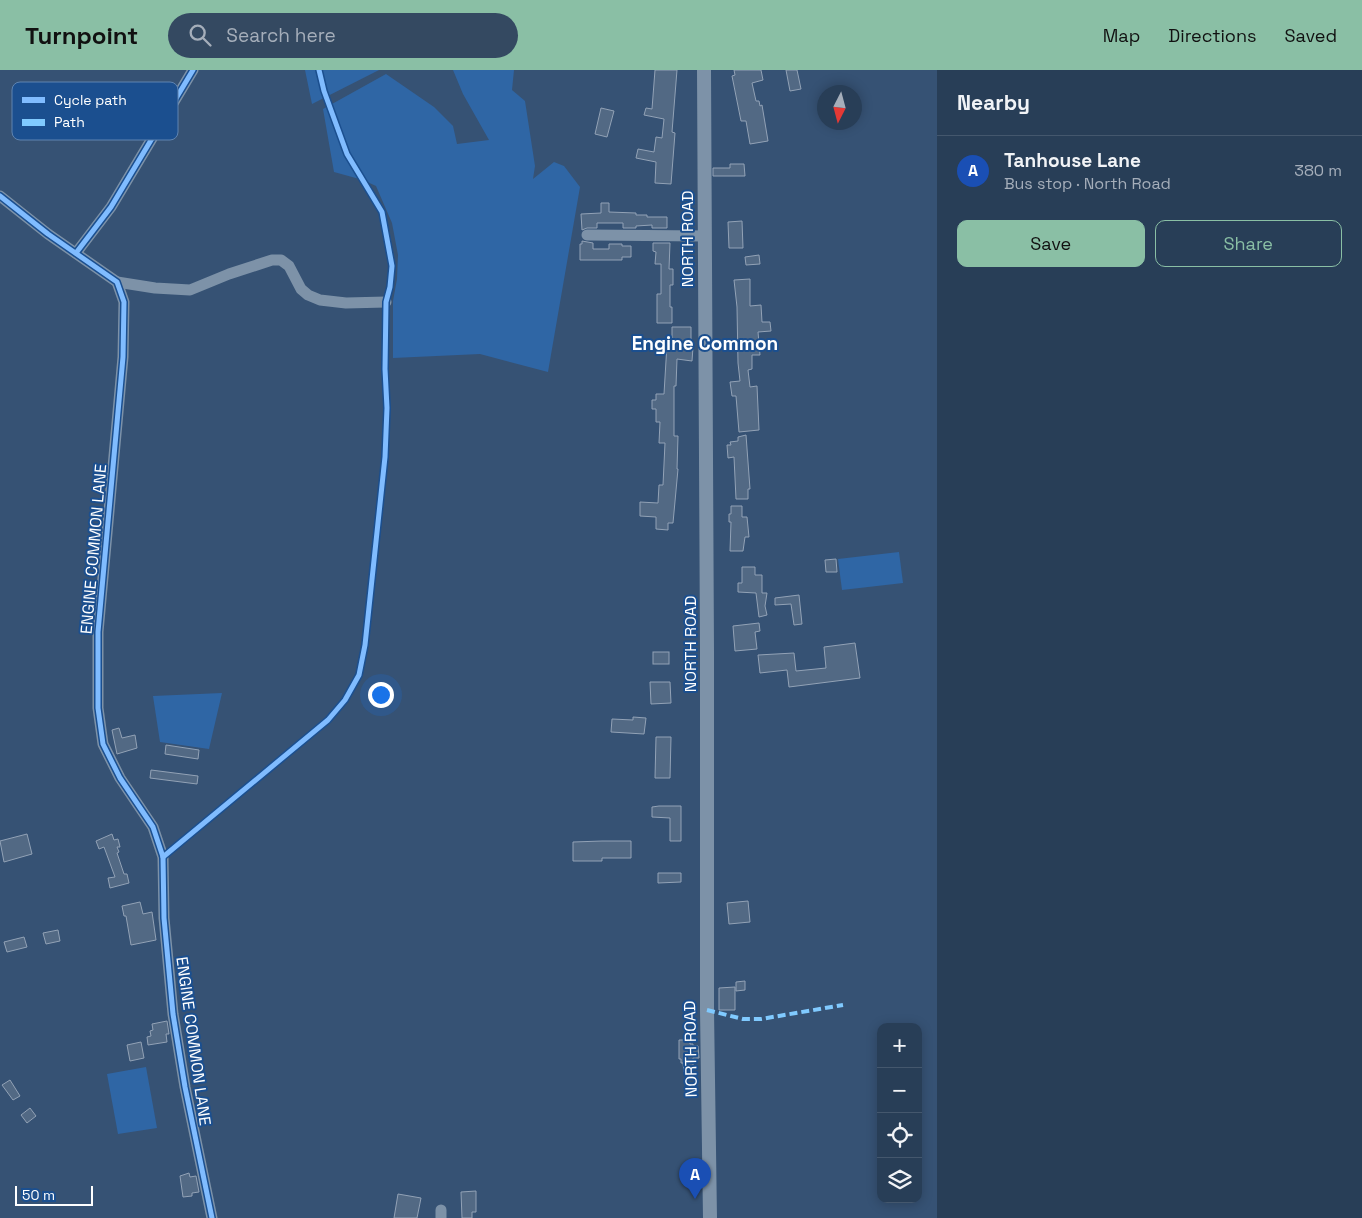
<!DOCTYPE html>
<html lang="en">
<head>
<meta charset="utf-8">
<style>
	body { margin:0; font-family:"Space Grotesk",sans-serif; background:#344961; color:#f1f3f6 }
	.controls { position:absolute; right:15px; bottom:15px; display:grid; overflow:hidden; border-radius:10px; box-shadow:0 2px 12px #0003 }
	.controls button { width:45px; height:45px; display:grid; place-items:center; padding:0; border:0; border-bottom:1px solid #44576d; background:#283e57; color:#f1f3f6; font:25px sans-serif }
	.compass { position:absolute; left:817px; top:15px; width:45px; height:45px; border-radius:50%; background:#283e57; box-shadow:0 2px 12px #0003; rotate:186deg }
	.scale { position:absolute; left:15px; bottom:12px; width:78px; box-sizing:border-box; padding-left:5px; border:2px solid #fff; border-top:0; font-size:14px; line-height:18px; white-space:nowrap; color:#fff; -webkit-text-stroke:4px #1b4f8f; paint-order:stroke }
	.you { position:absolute; left:380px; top:624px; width:18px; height:18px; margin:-12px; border:4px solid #fff; border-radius:50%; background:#1a73e8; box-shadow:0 0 0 8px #1a73e833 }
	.badge { display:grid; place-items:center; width:32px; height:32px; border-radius:50%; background:#8abfa5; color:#fff; font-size:16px; font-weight:700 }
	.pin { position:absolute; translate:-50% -41px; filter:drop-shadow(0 1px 2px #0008) }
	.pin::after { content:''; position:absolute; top:26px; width:18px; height:15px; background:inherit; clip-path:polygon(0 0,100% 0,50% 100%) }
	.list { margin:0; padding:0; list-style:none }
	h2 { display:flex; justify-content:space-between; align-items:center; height:65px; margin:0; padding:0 20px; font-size:21px }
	h2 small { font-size:16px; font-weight:400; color:#a5aeba }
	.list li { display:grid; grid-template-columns:32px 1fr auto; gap:15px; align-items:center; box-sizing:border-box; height:70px; padding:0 20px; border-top:1px solid #44576d }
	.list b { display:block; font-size:19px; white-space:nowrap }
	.list p { margin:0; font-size:16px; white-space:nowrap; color:#a5aeba }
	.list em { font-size:16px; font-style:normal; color:#a5aeba }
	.actions { display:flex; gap:10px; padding:15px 20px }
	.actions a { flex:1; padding:11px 0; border:1px solid #8abfa5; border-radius:10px; text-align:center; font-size:18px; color:#8abfa5 }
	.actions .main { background:#8abfa5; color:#111 }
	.icon { flex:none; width:28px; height:28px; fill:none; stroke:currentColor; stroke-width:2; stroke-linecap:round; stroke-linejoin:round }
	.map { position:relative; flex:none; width:937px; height:1148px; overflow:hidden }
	header { display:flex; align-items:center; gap:30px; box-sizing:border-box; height:70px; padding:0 25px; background:#8abfa5; color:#111 }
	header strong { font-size:24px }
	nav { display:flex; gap:28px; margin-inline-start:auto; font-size:18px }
	.search { width:350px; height:45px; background:#344961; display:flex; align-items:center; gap:12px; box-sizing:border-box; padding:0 18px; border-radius:28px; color:#a5aeba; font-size:19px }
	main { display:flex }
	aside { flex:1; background:#283e57 }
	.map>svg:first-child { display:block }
	.green { fill:#2f66a5 }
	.building { fill:#526984; stroke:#92a2b6 }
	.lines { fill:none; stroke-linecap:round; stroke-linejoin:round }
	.minor { stroke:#7d92a8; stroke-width:11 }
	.tertiary { stroke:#7d92a8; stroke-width:14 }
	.quiet { stroke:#80caff; stroke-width:4; stroke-dasharray:8 4; stroke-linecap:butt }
	.cycleway-casing { stroke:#1b4f8f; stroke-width:8 }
	.cycleway { stroke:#80bcff; stroke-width:5 }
	.labels { text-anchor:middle; stroke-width:4; stroke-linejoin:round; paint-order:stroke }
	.street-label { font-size:16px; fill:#fff; stroke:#1b4f8f }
	.quarter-label { font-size:19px; font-weight:bold; fill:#fff; stroke:#1b4f8f }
	.key { fill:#1b4f8f; stroke:#5f84b1; stroke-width:1 }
	.key-label { font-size:14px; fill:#fff }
</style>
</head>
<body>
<header>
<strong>Turnpoint</strong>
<div class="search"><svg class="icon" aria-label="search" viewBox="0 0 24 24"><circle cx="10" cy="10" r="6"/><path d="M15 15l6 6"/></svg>Search here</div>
<nav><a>Map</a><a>Directions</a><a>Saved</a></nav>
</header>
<main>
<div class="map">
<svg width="937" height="1148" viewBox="0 0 937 1148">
	<rect width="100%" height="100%" fill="#365274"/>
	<!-- green -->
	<g class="green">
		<polygon points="305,0 379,0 312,34"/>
		<polygon points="453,0 514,0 512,20 525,31 535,96 533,109 554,92 564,96 580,117 548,302 480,284 393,288 393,231 397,209 398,185 392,153 376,116 363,110 334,102 323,39 386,4 434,37 453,56 457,74 489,70 463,24"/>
		<polygon points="899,482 903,513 842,520 838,489"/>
		<polygon points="222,623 209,679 160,672 153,626"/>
		<polygon points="146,997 157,1058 118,1064 107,1004"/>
	</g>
	<!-- building -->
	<g class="building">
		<polygon points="655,0 677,0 672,62 675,63 671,114 655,113 656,92 636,88 638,79 654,82 656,67 662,68 664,49 644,45 646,38 652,39"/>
		<polygon points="734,0 761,0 763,10 752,13 756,31 759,31 760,36 762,35 768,71 750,74 746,51 741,51 732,6 735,5"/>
		<polygon points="786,0 797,0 801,19 790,21"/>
		<polygon points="601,38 614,41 607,67 595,64"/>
		<polygon points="730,94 744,94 745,106 713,106 713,98 730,98"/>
		<polygon points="601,133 609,133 609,142 636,143 636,145 647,145 647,147 667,147 667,158 652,158 652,155 636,156 636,158 623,158 623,153 597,153 597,158 587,158 582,160 581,144 601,143"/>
		<polygon points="742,151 743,178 729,178 728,152"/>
		<polygon points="582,171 593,173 593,179 609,179 609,174 622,174 622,176 631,176 631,187 622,187 622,190 580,190 580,174 582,174"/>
		<polygon points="653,173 670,173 669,199 673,199 673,215 670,215 670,237 672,237 672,253 657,253 657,224 661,224 661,194 655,194 656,182 653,181"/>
		<polygon points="759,185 760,194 746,195 745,187"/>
		<polygon points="750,209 750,236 761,235 762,252 770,252 771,261 758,262 760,285 752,285 752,299 748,300 750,317 757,316 759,360 739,362 736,326 732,326 730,312 740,311 738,293 737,237 734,210"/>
		<polygon points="672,257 691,257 691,277 693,277 692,291 677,289 676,316 674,316 674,366 678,366 677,399 678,399 673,453 668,453 668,460 656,459 656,447 640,446 640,432 658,433 659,415 663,415 665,373 659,373 660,352 656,352 656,339 652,339 652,330 656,330 656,324 664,324 667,274 672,275"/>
		<polygon points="746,365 750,419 748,419 748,429 736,429 734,387 728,388 727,375 731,375 730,372 738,371 738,367"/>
		<polygon points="731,436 742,436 742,447 747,447 749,467 745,467 743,481 730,481 731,452 729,452 729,444 731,444"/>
		<polygon points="836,489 837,502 826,502 825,490"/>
		<polygon points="742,497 755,497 755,505 762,505 762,523 767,523 765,536 767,545 759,547 756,523 738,522 738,513 742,513"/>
		<polygon points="799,525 802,554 794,555 791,534 775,535 775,528"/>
		<polygon points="759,553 760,561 755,562 757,579 735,581 733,556"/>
		<polygon points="855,573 860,608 789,617 787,600 760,603 758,585 794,583 796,601 826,598 824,577"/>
		<rect x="653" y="582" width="16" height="12"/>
		<polygon points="650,612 670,612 671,633 651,634"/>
		<polygon points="633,647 646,648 644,664 611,662 612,649 633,650"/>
		<polygon points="119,658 122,668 135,665 137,678 117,684 112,660"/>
		<polygon points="656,667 671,667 670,708 655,708"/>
		<polygon points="166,675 199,680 198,689 165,684"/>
		<polygon points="151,700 198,706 197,714 150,708"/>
		<polygon points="659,736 681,736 681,771 670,771 670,748 652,747 652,737"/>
		<polygon points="27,764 32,784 4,792 0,771"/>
		<polygon points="112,764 114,770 118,769 120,777 117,777 119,782 117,783 124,804 127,804 129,813 110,818 108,808 115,807 104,777 99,779 96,771"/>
		<polygon points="602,771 631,771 631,788 602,788 602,791 573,791 573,772"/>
		<polygon points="658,803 681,803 681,812 658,813"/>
		<polygon points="748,831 750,852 729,854 727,833"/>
		<polygon points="140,832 143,844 152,842 156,870 131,875 126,846 124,846 122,836"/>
		<polygon points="58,860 60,871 46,874 43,863"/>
		<polygon points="24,867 27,877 7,882 4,872"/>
		<polygon points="745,911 745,920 736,921 736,912"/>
		<polygon points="735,917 735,940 719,940 719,918"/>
		<polygon points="167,951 169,964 166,964 167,972 148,975 147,967 151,966 150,961 153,960 152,954"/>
		<polygon points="679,970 690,970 690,974 693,974 693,976 698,976 699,988 693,988 693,1002 684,1002 683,993 681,993 681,989 679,989"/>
		<polygon points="141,972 144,988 130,991 127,975"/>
		<polygon points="10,1010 20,1026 13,1030 2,1015"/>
		<polygon points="30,1038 36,1046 27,1053 21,1045"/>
		<polygon points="189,1103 190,1107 196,1106 199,1122 192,1123 192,1126 183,1127 180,1106"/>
		<polygon points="476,1121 476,1142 472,1142 472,1148 462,1148 461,1122"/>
		<polygon points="398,1124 421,1128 417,1148 394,1148"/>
	</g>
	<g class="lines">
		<!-- minor -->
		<g class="minor">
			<polyline points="0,126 48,164 117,212 124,232 123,287 98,562 98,638 103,674 120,708 153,757 163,787 164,848 173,944 185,1017 212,1148"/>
			<polyline points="587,165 704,166"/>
			<polyline points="76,183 111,137 193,0"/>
			<polyline points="117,212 155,218 190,220 229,204 272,190 281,190 289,196 301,219 308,225 320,230 346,233 386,232"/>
			<polyline points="441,1140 441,1148"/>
		</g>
		<!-- tertiary -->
		<polyline class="tertiary" points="704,0 707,581 707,940 710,1148"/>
		<!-- quiet -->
		<polyline class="quiet" points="707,940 743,949 761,949 843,935"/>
		<defs>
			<g id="cycleway">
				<polyline points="0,126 48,164 117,212 124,232 123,287 98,562 98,638 103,674 120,708 153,757 163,787 164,848 173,944 185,1017 212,1148"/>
				<polyline points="76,183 111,137 193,0"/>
				<polyline points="163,787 328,650 345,630 359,605 365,575 385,387 387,338 385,299 386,232 390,217 392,196 382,142 347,84 324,21 319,0"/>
			</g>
		</defs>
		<!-- cycleway casing -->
		<use href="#cycleway" class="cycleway-casing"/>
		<!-- cycleway -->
		<use href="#cycleway" class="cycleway"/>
	</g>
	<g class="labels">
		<!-- street labels -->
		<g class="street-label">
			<text transform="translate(687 169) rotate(-90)" y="6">NORTH ROAD</text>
			<text transform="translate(93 479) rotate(-85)" y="6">ENGINE COMMON LANE</text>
			<text transform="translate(690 574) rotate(-90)" y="6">NORTH ROAD</text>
			<text transform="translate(194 971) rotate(82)" y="6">ENGINE COMMON LANE</text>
			<text transform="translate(690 979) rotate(-91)" y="6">NORTH ROAD</text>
		</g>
		<!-- quarter labels -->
		<g class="quarter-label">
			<text x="705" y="280">Engine Common</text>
		</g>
	</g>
	<!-- legend -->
	<rect x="12" y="12" width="166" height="58" rx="8" class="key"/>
	<rect x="22" y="27" width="23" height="6" fill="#80bcff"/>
	<rect x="22" y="49" width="23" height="7" fill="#80caff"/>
	<g class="key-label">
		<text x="54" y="35">Cycle path</text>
		<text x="54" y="57">Path</text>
	</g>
</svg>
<div class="controls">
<button>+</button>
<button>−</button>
<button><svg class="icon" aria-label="locate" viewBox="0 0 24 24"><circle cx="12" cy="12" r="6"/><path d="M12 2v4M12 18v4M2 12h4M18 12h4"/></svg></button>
<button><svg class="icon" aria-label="layers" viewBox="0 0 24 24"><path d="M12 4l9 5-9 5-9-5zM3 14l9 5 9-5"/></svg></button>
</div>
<svg class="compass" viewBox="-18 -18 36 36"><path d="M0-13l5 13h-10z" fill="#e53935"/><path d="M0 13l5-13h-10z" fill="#a5aeba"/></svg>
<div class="scale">50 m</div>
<div class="you"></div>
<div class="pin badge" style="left:695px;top:1129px;background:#1a4fb4">A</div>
</div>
<aside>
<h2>Nearby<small></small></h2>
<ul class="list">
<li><span class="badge" style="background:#1a4fb4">A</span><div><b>Tanhouse Lane</b><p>Bus stop · North Road</p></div><em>380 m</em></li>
</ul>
<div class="actions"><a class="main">Save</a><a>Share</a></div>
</aside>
</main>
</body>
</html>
